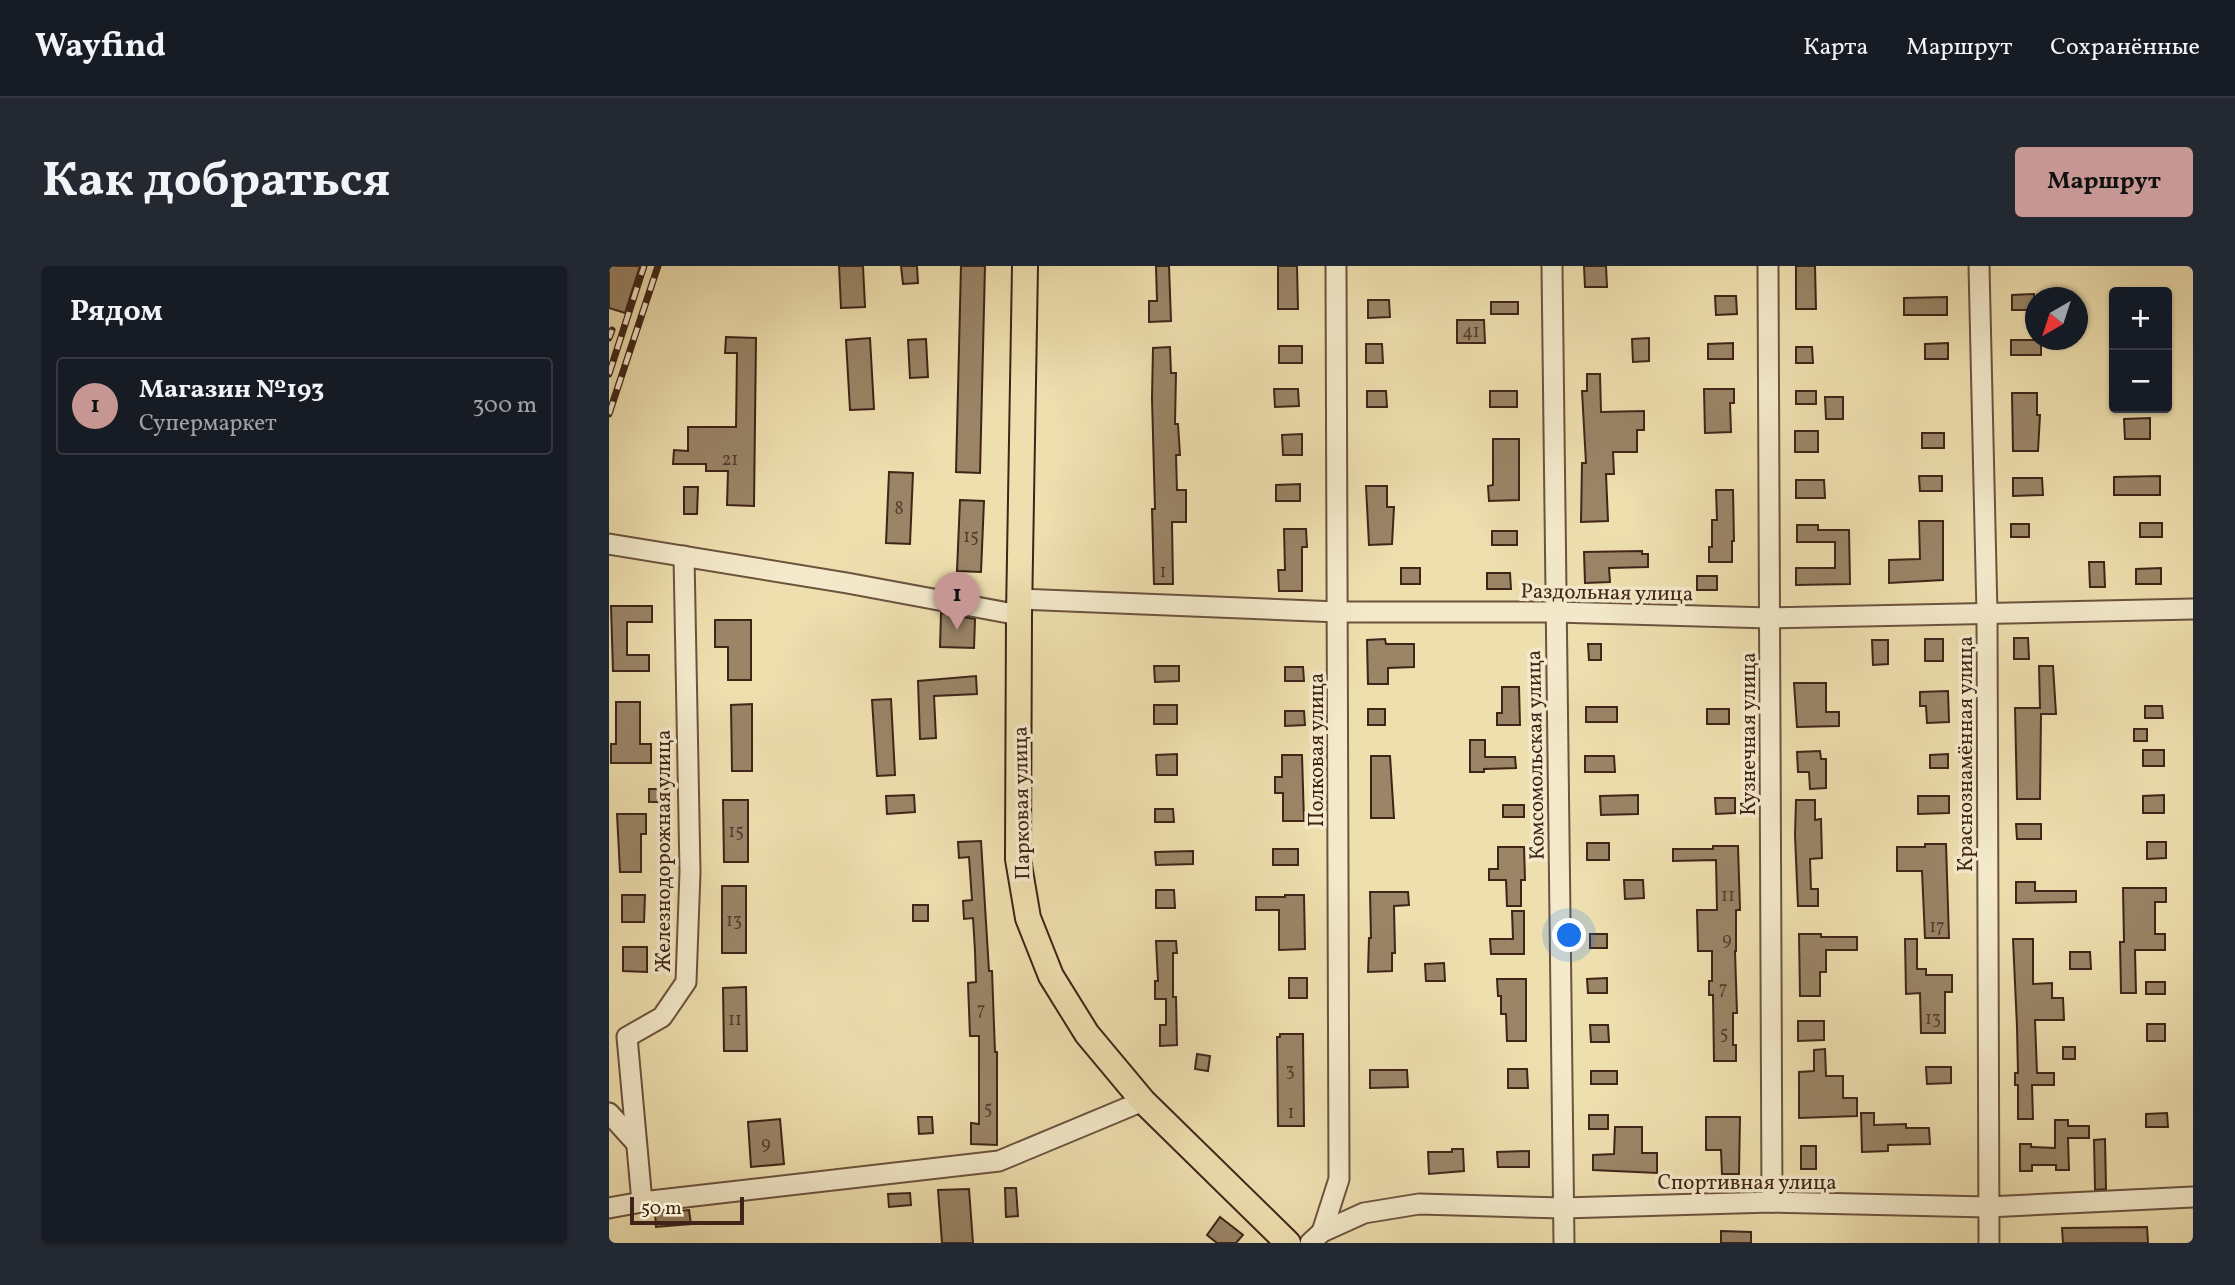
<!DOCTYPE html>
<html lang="ru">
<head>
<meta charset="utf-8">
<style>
	body { margin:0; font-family:Vollkorn,serif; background:#242831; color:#f1f3f6 }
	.controls { position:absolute; right:21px; top:21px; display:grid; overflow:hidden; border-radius:7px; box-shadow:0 2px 5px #0004 }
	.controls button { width:63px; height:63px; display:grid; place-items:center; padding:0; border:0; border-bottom:2px solid #363941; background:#171b24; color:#f1f3f6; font:35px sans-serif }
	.compass { position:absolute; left:1416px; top:21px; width:63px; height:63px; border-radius:50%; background:#171b24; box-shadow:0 2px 5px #0004; rotate:219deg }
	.scale { position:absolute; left:21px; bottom:18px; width:114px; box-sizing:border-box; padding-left:7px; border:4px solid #402418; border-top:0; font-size:19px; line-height:24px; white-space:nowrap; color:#402418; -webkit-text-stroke:5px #f4eacb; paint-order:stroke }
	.you { position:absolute; left:961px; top:670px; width:24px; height:24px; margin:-18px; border:5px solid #fff; border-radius:50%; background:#1a73e8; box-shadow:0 0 0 10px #1a73e833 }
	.badge { display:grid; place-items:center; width:46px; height:46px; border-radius:50%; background:#c59692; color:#111; font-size:23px; font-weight:700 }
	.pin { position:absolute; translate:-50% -58px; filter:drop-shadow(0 2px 4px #0008) }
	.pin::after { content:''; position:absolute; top:37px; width:24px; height:21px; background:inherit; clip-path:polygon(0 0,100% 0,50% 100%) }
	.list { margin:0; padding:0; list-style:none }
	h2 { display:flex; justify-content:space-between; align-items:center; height:91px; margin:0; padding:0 28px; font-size:30px }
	h2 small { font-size:23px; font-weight:400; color:#9ea1a6 }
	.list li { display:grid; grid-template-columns:46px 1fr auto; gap:21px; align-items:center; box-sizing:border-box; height:98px; margin:0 14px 14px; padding:0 14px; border:2px solid #363941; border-radius:7px }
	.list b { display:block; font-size:26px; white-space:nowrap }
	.list p { margin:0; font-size:23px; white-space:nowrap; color:#9ea1a6 }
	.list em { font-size:23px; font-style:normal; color:#9ea1a6 }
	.map { position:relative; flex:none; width:1584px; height:977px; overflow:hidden; border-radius:7px }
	header { display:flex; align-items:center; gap:42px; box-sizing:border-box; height:98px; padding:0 35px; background:#171b24; border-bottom:2px solid #363941 }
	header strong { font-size:33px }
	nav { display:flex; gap:38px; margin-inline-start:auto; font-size:24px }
	.intro { display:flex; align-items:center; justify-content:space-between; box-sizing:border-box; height:168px; padding:0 42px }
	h1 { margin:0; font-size:49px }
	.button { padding:18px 32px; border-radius:7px; background:#c59692; color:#111; font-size:24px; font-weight:700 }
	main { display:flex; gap:42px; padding:0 42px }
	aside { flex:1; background:#171b24; border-radius:7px; box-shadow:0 2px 5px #0004 }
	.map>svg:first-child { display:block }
	.building { fill:#9a8567; stroke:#402418; stroke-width:2 }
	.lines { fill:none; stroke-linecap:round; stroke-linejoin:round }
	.minor-casing { stroke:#6c533e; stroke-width:23 }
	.major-casing { stroke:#402418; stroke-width:28 }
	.minor { stroke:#f4eacb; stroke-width:19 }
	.major { stroke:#eedfaf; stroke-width:24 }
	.rail-casing { stroke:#402418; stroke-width:7 }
	.rail { stroke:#f4eacb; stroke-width:4.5; stroke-dasharray:13; stroke-linecap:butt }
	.labels { text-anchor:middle; stroke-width:7; stroke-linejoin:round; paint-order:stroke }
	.number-label { font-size:18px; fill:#563c2c }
	.street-label { font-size:21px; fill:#402418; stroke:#f4eacb }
</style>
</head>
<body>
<header>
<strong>Wayfind</strong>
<nav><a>Карта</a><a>Маршрут</a><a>Сохранённые</a></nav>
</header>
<div class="intro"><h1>Как добраться</h1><a class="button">Маршрут</a></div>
<main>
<aside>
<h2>Рядом<small></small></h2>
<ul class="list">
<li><span class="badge">1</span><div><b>Магазин №193</b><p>Супермаркет</p></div><em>300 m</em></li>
</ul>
</aside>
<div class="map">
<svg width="1584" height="977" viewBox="0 0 1584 977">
	<rect width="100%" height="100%" fill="#eedfaf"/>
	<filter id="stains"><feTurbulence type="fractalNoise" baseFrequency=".00286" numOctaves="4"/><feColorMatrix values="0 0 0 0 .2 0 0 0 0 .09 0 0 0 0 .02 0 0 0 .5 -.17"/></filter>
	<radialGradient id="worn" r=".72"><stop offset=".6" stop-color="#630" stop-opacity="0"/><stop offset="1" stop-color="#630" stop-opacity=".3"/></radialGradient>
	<!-- building -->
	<g class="building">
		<polygon points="0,0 31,0 16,47 0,42"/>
		<polygon points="230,0 254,0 256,41 232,42"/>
		<polygon points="292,0 308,0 309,17 294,18"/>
		<polygon points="352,0 376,0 371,207 347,206"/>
		<polygon points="547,0 560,0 562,55 540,56 540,35 548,35"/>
		<polygon points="669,0 688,0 689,43 669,43"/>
		<polygon points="975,0 997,0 998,21 976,21"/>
		<polygon points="1187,0 1206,0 1207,43 1187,43"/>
		<polygon points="1425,28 1425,44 1403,44 1403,29"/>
		<polygon points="1106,30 1127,30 1128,48 1107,49"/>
		<polygon points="1338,31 1338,49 1295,49 1295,32"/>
		<polygon points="759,34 780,34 781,51 759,52"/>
		<rect x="882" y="36" width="27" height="12"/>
		<polygon points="848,54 875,54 876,77 848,77"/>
		<polygon points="117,71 147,72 145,240 118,239 119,205 97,205 97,198 64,198 65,184 79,185 79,161 127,161 128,87 116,87"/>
		<polygon points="261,72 265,143 241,144 237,74"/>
		<polygon points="1040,72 1040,95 1024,96 1023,73"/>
		<polygon points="317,73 319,111 301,112 299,74"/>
		<rect x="1402" y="74" width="30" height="15"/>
		<polygon points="1124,77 1124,93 1099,93 1099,78"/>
		<polygon points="1339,77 1339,93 1316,93 1316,78"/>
		<polygon points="757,78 773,78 774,97 757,97"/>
		<rect x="670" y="80" width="23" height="17"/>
		<polygon points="561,81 562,107 567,107 566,158 569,158 571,189 567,189 568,224 577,224 577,256 563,256 564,318 545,318 543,243 546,243 543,132 544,82"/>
		<polygon points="1187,81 1203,81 1204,97 1187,97"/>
		<polygon points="978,108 991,108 992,146 1035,145 1035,164 1028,164 1028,186 1004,186 1005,208 997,208 999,255 972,256 973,197 977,197 973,125 978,125"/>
		<polygon points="665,123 689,123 690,140 666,141"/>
		<polygon points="1095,123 1125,123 1125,137 1121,137 1122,166 1096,167"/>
		<polygon points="758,125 777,125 778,141 758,141"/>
		<rect x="881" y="125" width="27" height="16"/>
		<rect x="1187" y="125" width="20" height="13"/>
		<polygon points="1403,127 1428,127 1428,149 1431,149 1429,185 1404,185"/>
		<polygon points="1216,131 1234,131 1234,153 1217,153"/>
		<polygon points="1541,152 1541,173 1516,173 1515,153"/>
		<rect x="1186" y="165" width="23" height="21"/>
		<rect x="1313" y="167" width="22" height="15"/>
		<polygon points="693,168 693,189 674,189 673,169"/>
		<polygon points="884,173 910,173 910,234 880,235 879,220 884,219"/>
		<polygon points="280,206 304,207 301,278 277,277"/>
		<polygon points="1310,210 1333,210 1333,225 1311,225"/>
		<polygon points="1551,210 1551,229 1505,229 1505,211"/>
		<polygon points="1404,212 1433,212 1434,229 1404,230"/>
		<polygon points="1187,214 1215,214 1216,232 1187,232"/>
		<polygon points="691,218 691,235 667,235 667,219"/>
		<polygon points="757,220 778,220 778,241 785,241 783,278 760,279"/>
		<polygon points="75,221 89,221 88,248 75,248"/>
		<polygon points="1107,224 1124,224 1125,275 1123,275 1123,296 1100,296 1100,281 1103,281 1103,254 1108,254"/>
		<polygon points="351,234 375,235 372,306 348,305"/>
		<polygon points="1310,255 1334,255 1334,314 1280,317 1280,294 1311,293"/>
		<rect x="1531" y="257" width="22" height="14"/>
		<rect x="1402" y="258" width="18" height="13"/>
		<polygon points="1188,259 1209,259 1209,264 1240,264 1241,318 1187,319 1187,302 1226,302 1226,276 1188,276"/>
		<polygon points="675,263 697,263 698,281 693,281 693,325 670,325 669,304 676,304"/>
		<rect x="883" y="265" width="25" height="14"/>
		<polygon points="1033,285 1033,288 1039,288 1039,301 1000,302 1001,316 976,317 975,286"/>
		<polygon points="1480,296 1495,296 1496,321 1481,321"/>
		<rect x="792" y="302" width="19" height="16"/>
		<polygon points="1552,302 1552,318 1527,318 1527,303"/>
		<polygon points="878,307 901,307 902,323 878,323"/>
		<rect x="1088" y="310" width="20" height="14"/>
		<polygon points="2,340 43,340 43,356 18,356 18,389 40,389 40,405 4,405"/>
		<polygon points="332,347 366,353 365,382 331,381"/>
		<polygon points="106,354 142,354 142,414 119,414 119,381 106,381"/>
		<polygon points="1405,372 1419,372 1420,393 1405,393"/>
		<polygon points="776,373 777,378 805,378 805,401 779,402 779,418 759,418 758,374"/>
		<rect x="1316" y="373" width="18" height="22"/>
		<polygon points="1263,374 1279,374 1279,398 1264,399"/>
		<polygon points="979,378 992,378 992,394 980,394"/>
		<polygon points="545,400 570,400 570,415 546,416"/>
		<polygon points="1430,400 1444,400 1447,448 1432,448 1431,533 1408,533 1406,442 1431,442"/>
		<polygon points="676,401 694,401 695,415 676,415"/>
		<polygon points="367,410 368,428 325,430 327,472 311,473 309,415"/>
		<polygon points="1185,417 1217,417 1217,446 1230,446 1230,460 1188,461"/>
		<polygon points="893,421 910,421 911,459 888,459 888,447 893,447"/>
		<polygon points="1339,425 1340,456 1318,457 1317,440 1311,440 1311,426"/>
		<polygon points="282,433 286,509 268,510 263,434"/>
		<polygon points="7,436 31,436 31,478 42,478 42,497 2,497 2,478 7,478"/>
		<polygon points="143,438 143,505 123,505 122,439"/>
		<rect x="545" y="439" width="23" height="19"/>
		<polygon points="1536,440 1553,440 1554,452 1536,452"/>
		<rect x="977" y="441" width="31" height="15"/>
		<rect x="759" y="443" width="17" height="16"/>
		<rect x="1098" y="443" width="22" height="15"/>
		<polygon points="676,445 695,445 696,459 676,460"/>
		<rect x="1525" y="463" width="13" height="12"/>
		<polygon points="861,474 876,474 876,491 906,491 907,502 875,503 875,506 861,506"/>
		<rect x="1534" y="484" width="21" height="16"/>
		<polygon points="1211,485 1212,493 1217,493 1217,522 1201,523 1200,506 1189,506 1188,486"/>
		<polygon points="568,488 568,509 548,509 547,489"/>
		<polygon points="1339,488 1339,502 1321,502 1321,489"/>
		<polygon points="673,489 693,489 695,555 674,555 674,527 666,527 666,511 673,511"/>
		<polygon points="762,490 781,490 785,552 762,552"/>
		<polygon points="976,490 1005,490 1006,506 976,506"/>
		<rect x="40" y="523" width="19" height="13"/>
		<polygon points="305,529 306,546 278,548 277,530"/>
		<polygon points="1029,529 1029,548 992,549 991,530"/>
		<polygon points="1555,529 1555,547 1534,547 1534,530"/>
		<polygon points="1309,530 1340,530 1340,547 1309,548"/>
		<polygon points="1106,532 1126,532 1126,547 1107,548"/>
		<polygon points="114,534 139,534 139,596 115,596"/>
		<polygon points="1187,534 1206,534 1206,554 1212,553 1213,592 1201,593 1202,623 1209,623 1209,640 1189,640 1186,569"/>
		<rect x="894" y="539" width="21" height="12"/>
		<polygon points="546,543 564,543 565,556 546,556"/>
		<polygon points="8,548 37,548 37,568 32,568 32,606 11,606"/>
		<polygon points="1407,558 1432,558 1432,573 1408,573"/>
		<polygon points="372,575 380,705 383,705 386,786 388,786 388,879 362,878 362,857 370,858 370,770 361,770 359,717 367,716 366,685 364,652 355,653 354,635 363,634 360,591 350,592 349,576"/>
		<polygon points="1538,576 1557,576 1557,592 1538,593"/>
		<rect x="978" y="577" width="22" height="17"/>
		<polygon points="1316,578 1337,578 1340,672 1316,672 1313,605 1288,605 1288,581 1316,581"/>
		<polygon points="1104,580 1129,580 1131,644 1127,644 1127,685 1126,685 1128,747 1124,747 1124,779 1127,779 1127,795 1105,795 1104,729 1100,729 1100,715 1103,715 1103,685 1089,685 1088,644 1108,644 1107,594 1064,595 1064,583 1104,583"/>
		<polygon points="889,581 915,581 916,614 912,614 912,640 898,640 897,614 880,614 880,603 889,603"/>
		<rect x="664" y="583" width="25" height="16"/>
		<polygon points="584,585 584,598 547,599 546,586"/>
		<polygon points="1015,614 1034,614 1035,632 1016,633"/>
		<polygon points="1407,616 1426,616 1426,625 1467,625 1467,636 1407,637"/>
		<rect x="113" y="620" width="24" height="67"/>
		<polygon points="1514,622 1557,622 1557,636 1546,636 1546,668 1556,668 1556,684 1526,684 1527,727 1512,727 1511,676 1515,676"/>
		<polygon points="547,624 565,624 566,642 547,642"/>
		<polygon points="761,626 799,626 800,639 785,640 786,687 783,687 783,705 759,706 760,672 762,672"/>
		<polygon points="13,629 36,629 35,656 13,656"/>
		<polygon points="676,629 695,629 696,683 670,684 670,644 647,644 647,631 676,631"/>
		<rect x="304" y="639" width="15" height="16"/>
		<polygon points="903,645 915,645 915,688 882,688 881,673 904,673"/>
		<rect x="981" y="668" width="17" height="14"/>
		<polygon points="1190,668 1212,668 1212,671 1248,671 1248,684 1217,684 1217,706 1211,706 1211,730 1191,730"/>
		<polygon points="1296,673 1308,673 1308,703 1317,703 1317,709 1343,709 1343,726 1336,726 1336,767 1312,767 1311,727 1297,728"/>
		<polygon points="1404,673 1424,673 1424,718 1443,717 1443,732 1454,732 1455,754 1426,754 1428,807 1445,807 1445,819 1423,819 1424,853 1409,853 1409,819 1406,819 1406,807 1409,807 1408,761"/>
		<polygon points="547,675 567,675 568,687 564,687 564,731 567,731 568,779 551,780 551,759 557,759 557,733 546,733 546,715 549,715"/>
		<polygon points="14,681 38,681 38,706 14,705"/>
		<polygon points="1461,686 1481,686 1482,703 1461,703"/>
		<polygon points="835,697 836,715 817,715 816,698"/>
		<rect x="680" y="712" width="18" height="20"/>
		<polygon points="998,712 998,727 979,727 978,713"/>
		<polygon points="888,713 917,713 917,775 898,775 897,748 892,748 892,730 889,730"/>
		<rect x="1537" y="716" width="19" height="12"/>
		<polygon points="137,721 138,785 115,785 114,722"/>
		<polygon points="1189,755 1215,755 1215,774 1189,775"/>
		<rect x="1538" y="758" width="18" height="17"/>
		<polygon points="981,759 999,759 1000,776 982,776"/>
		<polygon points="671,768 694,768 695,860 669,860 668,771 671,771"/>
		<rect x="1454" y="781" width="12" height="12"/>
		<polygon points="1216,783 1217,810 1234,810 1234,832 1248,832 1248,850 1190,852 1190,806 1205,805 1205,784"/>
		<polygon points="588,788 601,790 599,805 586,803"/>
		<polygon points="1317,801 1342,801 1342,817 1318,818"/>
		<polygon points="899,803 918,803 919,822 899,822"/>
		<polygon points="761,804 798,804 799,821 761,822"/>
		<rect x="982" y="805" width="26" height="13"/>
		<polygon points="1252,847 1265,847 1265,859 1297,858 1297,862 1320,862 1321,878 1279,879 1279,885 1253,886"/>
		<polygon points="1558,847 1559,861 1537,861 1537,848"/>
		<rect x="980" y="849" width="19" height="14"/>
		<polygon points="309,851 323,851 324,867 310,868"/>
		<polygon points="1097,851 1131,851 1130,908 1113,908 1112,884 1097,884"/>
		<polygon points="171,853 175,898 142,901 139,856"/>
		<polygon points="1446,854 1459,854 1459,860 1480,860 1480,872 1459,872 1460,904 1447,904 1447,899 1423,899 1423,905 1411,905 1411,878 1422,878 1422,881 1446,882"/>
		<polygon points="1006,861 1033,861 1033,887 1048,887 1048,907 984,904 984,889 1005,888"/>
		<polygon points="1496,873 1497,923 1486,924 1485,874"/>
		<rect x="1192" y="880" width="15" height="23"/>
		<polygon points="843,883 854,883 855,905 820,908 819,886 843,886"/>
		<polygon points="920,885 920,901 889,901 888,886"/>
		<polygon points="396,922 407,922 409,950 397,951"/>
		<polygon points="360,923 364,977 333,977 329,924"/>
		<polygon points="301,927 302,939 280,941 279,928"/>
		<polygon points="80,944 82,958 47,961 46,947"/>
		<polygon points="611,951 634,969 627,977 608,977 598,969"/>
		<polygon points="1538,961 1539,977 1454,977 1453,962"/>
		<polygon points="1112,965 1142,966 1142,977 1112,977"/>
	</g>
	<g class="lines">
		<defs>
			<g id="minor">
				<polyline points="943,0 955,977"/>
				<polyline points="1159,0 1163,936"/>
				<polyline points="1370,0 1378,348 1380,977"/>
				<polyline points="0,278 238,317 410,349"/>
				<polyline points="410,333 730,346 946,346 1161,352 1584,343"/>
				<polyline points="0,847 27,877"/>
				<polyline points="33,936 18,771 53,751 77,716 81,606 75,290"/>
				<polyline points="0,942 33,936 390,895 534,835"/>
				<polyline points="713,966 730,913 727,0"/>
				<polyline points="701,977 713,966 755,947 810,938 954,942 1163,936 1379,941 1584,931"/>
			</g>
			<polyline id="major" points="416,0 410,349 409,593 419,652 442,710 478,768 534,835 679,977"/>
		</defs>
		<!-- minor casing -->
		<use href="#minor" class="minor-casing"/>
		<!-- major casing -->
		<use href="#major" class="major-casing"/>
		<!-- minor -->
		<use href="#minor" class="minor"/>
		<!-- major -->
		<use href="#major" class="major"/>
		<defs>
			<g id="rail">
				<polyline points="0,72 3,64"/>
				<polyline points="0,108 35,0"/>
				<polyline points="0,148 49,0"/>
			</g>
		</defs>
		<!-- rail casing -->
		<use href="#rail" class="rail-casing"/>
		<!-- rail -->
		<use href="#rail" class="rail"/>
	</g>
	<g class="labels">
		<!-- number labels -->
		<g class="number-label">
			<text x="862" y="71">41</text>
			<text x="121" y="199">21</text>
			<text x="290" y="248">8</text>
			<text x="362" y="276">15</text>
			<text x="554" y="311">1</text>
			<text x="127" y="571">15</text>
			<text x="1119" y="635">11</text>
			<text x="125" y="660">13</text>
			<text x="1328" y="666">17</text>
			<text x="1118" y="679">9</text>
			<text x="1114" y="728">7</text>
			<text x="372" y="749">7</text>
			<text x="1324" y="758">13</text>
			<text x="126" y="759">11</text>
			<text x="1115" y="773">5</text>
			<text x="681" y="810">3</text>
			<text x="379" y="848">5</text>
			<text x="682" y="852">1</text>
			<text x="157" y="883">9</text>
		</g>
		<!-- street labels -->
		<g class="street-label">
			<text transform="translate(998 326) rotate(1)" y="7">Раздольная улица</text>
			<text transform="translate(1139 468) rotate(-90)" y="7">Кузнечная улица</text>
			<text transform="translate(707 484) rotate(-90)" y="7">Полковая улица</text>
			<text transform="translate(1356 488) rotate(-90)" y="7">Краснознамённая улица</text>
			<text transform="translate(926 489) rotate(-91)" y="7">Комсомольская улица</text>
			<text transform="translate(412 537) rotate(-91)" y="7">Парковая улица</text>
			<text transform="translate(54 585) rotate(-90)" y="7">Железнодорожная улица</text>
			<text x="1138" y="923">Спортивная улица</text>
		</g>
	</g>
	<rect width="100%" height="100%" filter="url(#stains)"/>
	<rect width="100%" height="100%" fill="url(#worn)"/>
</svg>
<div class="controls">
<button>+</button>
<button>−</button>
</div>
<svg class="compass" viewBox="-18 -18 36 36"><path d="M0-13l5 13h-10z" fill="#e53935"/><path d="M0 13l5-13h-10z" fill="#9ea1a6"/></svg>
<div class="scale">50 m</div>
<div class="you"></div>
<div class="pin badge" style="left:348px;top:364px">1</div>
</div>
</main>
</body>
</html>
